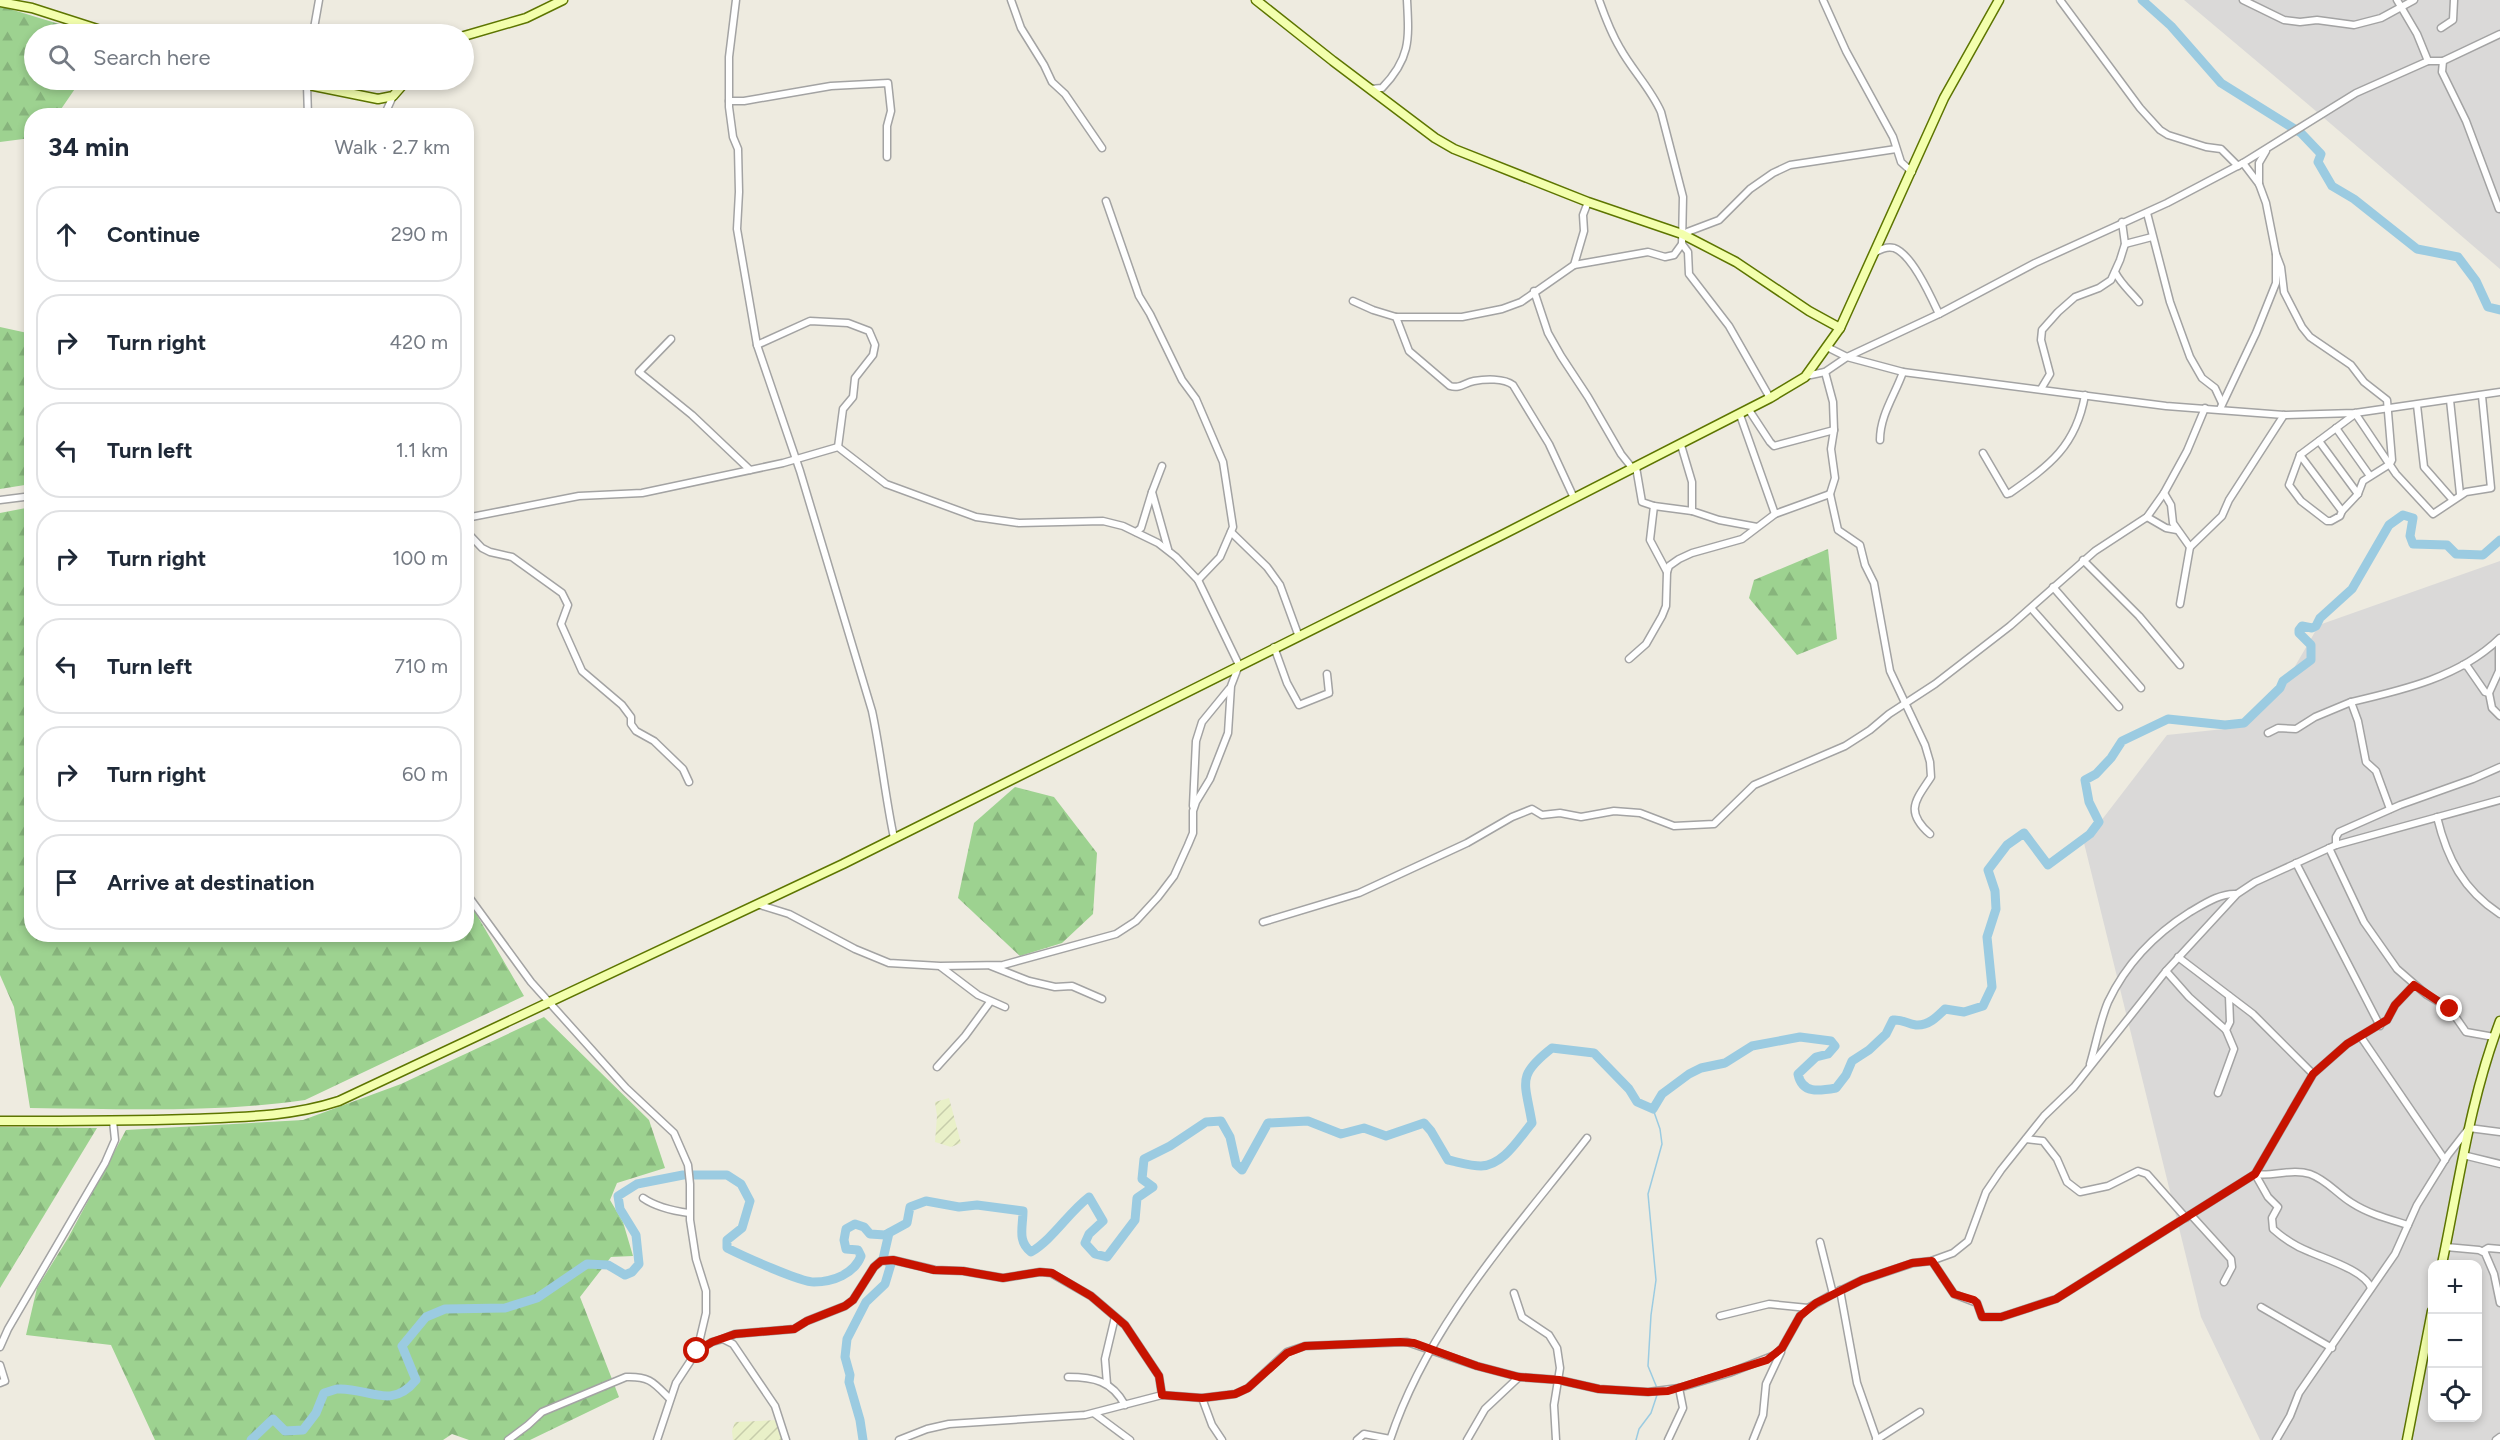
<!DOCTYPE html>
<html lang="en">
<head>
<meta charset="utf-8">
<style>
	body { margin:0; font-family:Figtree,sans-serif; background:#f6f6f7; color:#1f2937 }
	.controls { position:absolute; right:18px; bottom:18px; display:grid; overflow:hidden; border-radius:12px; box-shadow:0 3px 9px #0003 }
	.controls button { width:54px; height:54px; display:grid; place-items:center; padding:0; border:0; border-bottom:2px solid #e0e1e3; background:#fff; color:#1f2937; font:30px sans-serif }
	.stop { position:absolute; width:18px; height:18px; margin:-14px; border:4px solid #c71300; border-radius:50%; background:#fff }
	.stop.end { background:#c71300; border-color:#fff; box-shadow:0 2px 6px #0008 }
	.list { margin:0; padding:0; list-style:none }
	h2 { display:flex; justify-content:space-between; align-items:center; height:78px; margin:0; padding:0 24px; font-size:26px }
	h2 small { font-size:20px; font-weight:400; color:#747a83 }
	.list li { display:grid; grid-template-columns:39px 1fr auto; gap:18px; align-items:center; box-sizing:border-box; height:96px; margin:0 12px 12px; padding:0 12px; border:2px solid #e0e1e3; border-radius:24px }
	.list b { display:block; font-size:22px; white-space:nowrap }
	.list em { font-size:20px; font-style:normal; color:#747a83 }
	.icon { flex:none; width:33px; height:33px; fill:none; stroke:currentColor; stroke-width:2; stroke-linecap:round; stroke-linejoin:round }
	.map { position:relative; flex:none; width:2500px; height:1440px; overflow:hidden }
	.search { position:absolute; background:#fff; box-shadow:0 3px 9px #0003; left:24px; top:24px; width:450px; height:66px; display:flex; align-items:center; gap:15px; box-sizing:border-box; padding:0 21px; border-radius:33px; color:#747a83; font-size:22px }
	.panel { position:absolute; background:#fff; box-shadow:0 3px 9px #0003; left:24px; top:108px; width:450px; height:834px; border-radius:24px }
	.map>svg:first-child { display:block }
	.residential { fill:#dad9d8; fill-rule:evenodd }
	.farmland { fill:url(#farmland-furrows) }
	.forest { fill:url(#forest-firs) }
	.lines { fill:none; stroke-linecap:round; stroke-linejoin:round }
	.stream { stroke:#9bcbe1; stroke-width:1.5 }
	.river { stroke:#9bcbe1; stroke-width:9 }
	.street-casing { stroke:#a3a3a3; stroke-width:9 }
	.secondary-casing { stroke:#5d7500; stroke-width:11 }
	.street { stroke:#fff; stroke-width:6 }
	.secondary { stroke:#f3ffad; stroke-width:8 }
	.route { stroke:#c71300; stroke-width:8 }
</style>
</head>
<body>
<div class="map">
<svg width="2500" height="1440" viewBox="0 0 2500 1440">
	<defs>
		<pattern id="farmland-furrows" width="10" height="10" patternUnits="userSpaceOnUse" patternTransform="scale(1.5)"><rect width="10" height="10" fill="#e9f0c8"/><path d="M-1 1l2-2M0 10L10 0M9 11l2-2" fill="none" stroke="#c7cdab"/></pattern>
		<pattern id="forest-firs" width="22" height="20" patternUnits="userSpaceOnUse" patternTransform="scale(1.5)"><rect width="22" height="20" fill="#9dd290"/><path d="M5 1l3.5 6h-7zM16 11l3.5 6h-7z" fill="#87b47c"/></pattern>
	</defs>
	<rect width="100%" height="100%" fill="#eeebe0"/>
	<!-- residential -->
	<g class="residential">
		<polygon points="2184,0 2500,0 2500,269 2310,106"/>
		<path d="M2500,561V1440H2260L2201,1317L2084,843L2167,735L2243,727L2283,687L2319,625ZM2432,1264H2478V1418H2432Z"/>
	</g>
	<!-- farmland -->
	<g class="farmland">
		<polygon points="949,1098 961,1143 951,1147 935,1142 937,1116 935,1102"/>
		<polygon points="779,1420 785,1440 733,1440 732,1431 735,1422"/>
	</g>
	<!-- forest -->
	<g class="forest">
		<polygon points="0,6 92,34 34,34 34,80 81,80 57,115 32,116 31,138 0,142"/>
		<polygon points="0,327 32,334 31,484 0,489"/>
		<path d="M31,507L32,934H466L467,898L524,996L305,1100C214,1113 122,1109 30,1108L14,1007L0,975V513Z"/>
		<polygon points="1828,549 1837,639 1797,655 1749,598 1754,580"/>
		<polygon points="1015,787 1054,797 1097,853 1093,914 1062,943 1020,956 958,898 974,823"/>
		<polygon points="544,1017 649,1120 665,1168 617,1183 610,1200 623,1222 633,1256 611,1257 580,1297 619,1397 530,1440 469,1440 452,1434 443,1440 155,1440 111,1345 26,1335 37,1288 68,1238 126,1130 303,1120 401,1084"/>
		<polygon points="0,1127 97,1128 0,1288"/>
	</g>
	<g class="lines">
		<!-- stream -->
		<g class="stream">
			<polyline points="1653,1109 1660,1129 1662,1144 1648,1194 1656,1280 1651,1315 1648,1366 1657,1388"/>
			<polyline points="1636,1440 1639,1429 1651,1413 1657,1395"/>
		</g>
		<!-- river -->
		<g class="river">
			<polyline points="2142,0 2171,26 2221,83 2301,133 2321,154 2318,162 2332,186 2354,199 2417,249 2458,257 2476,281 2488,307 2500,310"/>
			<path d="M251,1440L273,1419L285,1431L303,1430L316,1413L324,1393C328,1392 333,1390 337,1389C368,1387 391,1411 416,1380L402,1346L426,1317L445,1309L505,1308L537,1298L587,1264L608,1265L625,1275L632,1272L639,1264L636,1235L620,1209L618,1196L637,1184L683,1175H727L741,1184L750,1201L742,1228L727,1240V1248C743,1256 800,1282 814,1282C833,1282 854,1274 861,1256L858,1250L846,1249L844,1240L846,1229L855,1224L864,1227L870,1234L885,1235L907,1223L910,1207L926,1201L959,1207L977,1205L1023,1211C1023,1227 1017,1241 1031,1252C1053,1239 1068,1213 1089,1197L1103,1221L1089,1234L1085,1243L1095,1254L1107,1257L1135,1220L1137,1198L1153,1187L1142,1179L1144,1159L1170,1146L1206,1122L1221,1121L1230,1137L1236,1164L1242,1170L1268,1123L1308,1121L1341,1134L1364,1128L1386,1136L1424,1123L1431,1131L1448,1160C1458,1162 1471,1166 1481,1166C1504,1165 1519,1138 1532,1123C1525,1081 1516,1076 1552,1048L1594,1053L1629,1089L1637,1102L1653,1109L1662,1094L1689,1074L1701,1068L1725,1063L1752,1046L1800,1037L1831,1041L1835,1046L1828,1054L1816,1057L1798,1074C1802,1094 1819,1091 1836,1088L1846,1075L1852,1061L1869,1050L1886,1034L1893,1020C1903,1019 1907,1024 1916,1025C1928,1026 1937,1017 1945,1009L1964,1012L1983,1006L1992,987L1987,937L1996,909L1995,891L1988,870L2007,845L2024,833L2048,865L2090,834L2099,822L2089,802L2085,780L2096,774L2111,758L2122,741L2168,719L2225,725L2244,723L2280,688L2283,681L2311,660V645L2299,633V630L2302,626L2312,628L2316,626L2320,618L2352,589L2389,525L2403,515L2413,518L2410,536L2413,544L2447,545L2456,554L2483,555L2500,540"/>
			<polyline points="863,1440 860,1420 849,1382 850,1375 845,1357 847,1339 866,1302 885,1284 891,1264 883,1259 889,1233"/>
		</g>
		<defs>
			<g id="street">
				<path d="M736,0L729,57V107L733,137L738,149L739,192L737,229L757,345L800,471L872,711C881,753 885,796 894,838"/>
				<polyline points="1011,0 1021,28 1044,65 1052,82 1065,94 1102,148"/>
				<polyline points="1823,0 1846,51 1893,137 1901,162 1912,172"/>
				<polyline points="2060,0 2140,108 2160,130 2168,135 2206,147 2221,149 2238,166"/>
				<polyline points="2243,0 2284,20 2300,22 2317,20 2354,25 2381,18 2414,0"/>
				<polyline points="2397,0 2417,34 2428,61"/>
				<polyline points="2441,28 2453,20 2454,0"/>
				<polyline points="313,34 319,0"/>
				<polyline points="2443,61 2442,72 2466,121 2499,209"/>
				<polyline points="307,85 308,116"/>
				<path d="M1370,89L1382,88C1411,58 1409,39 1407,0"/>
				<polyline points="729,101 744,101 831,86 888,83 891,111 887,126 887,157"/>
				<polyline points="384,116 393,96"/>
				<polyline points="2259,184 2259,163 2266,151"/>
				<polyline points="1106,201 1139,296 1150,314 1182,380 1196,399 1223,462 1233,527 1220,557 1198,580"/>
				<polyline points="2147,213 2170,302 2190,357 2202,378 2215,388 2222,403"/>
				<polyline points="1682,234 1719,220 1750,189 1773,173 1790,165 1896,149"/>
				<polyline points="1682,244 1688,252 1689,274 1729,326 1770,398"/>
				<polyline points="2125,244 2152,237"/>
				<path d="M1876,252C1881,249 1887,246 1894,248C1912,254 1931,297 1939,314"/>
				<polyline points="2276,254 2281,267 2284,292 2302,327 2310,337 2351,365 2364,382 2387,400 2392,460 2390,464 2363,481 2358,494 2342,511 2340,516 2331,521 2327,521 2301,501 2289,485 2300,455 2355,414"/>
				<path d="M1574,265L1648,252L1665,257L1674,255L1682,244L1683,197L1661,112C1651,89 1632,70 1620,48C1611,33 1605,17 1599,0"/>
				<path d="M2115,272C2121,284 2130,291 2139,302"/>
				<polyline points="1534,291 1548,333 1561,356 1588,397 1621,454 1633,469"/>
				<path d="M1353,301L1373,310L1396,317L1409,351L1450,386C1460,389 1464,383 1474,381C1485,379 1504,378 1513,385L1549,444L1574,498"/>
				<polyline points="1396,317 1462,317 1502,309 1521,302 1574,265 1584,231 1583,215 1588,202"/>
				<polyline points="671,339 639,372 692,415 750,470"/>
				<polyline points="757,345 810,321 848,323 869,331 875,345 873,355 855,378 853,397 843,409 838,447"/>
				<polyline points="1827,347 1847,357 1903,372 2166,406 2284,415 2355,413 2500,392"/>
				<polyline points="1825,372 1833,402 1834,430 1831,449 1835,478 1830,494"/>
				<polyline points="1806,376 1825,372 1847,357 1939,314 2035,263 2167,203 2243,163 2356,93 2428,61 2443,61 2500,34"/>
				<polyline points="2041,389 2050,374 2041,340 2042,330 2058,312 2075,297 2099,288 2111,280 2120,260 2125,244 2122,222"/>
				<polyline points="2450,400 2460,494"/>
				<polyline points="2417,405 2424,467 2452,499"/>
				<polyline points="2220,409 2256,333 2276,283 2276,254 2266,203 2259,184 2243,163"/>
				<polyline points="1749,410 1770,442 1774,446 1834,430"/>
				<polyline points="2355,413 2396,474 2433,514 2466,492 2491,488 2482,396"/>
				<polyline points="1740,415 1775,514"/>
				<polyline points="2336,428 2370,476"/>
				<path d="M1880,440C1880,415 1895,395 1903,372"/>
				<polyline points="2319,441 2358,494"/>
				<polyline points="1681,445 1692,482 1692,511 1719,520 1757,527"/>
				<path d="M1983,453L2007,494L2010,493C2050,465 2076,446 2085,395"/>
				<polyline points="2300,455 2342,511"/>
				<polyline points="1162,466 1152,492 1168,549"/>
				<polyline points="1636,467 1642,502 1654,506 1692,511"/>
				<polyline points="2164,493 2171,505 2173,523 2190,547 2180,604"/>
				<polyline points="0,500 32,496"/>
				<polyline points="1654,506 1650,540 1667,572"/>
				<polyline points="2147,517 2166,528 2177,530"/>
				<polyline points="466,518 579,496 642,493 783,463 838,447 886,484 976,517 1019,523 1103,521 1123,526 1158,543 1176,557 1198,580 1239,665 1231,686 1228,733 1210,779 1196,802 1193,811 1193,833 1188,845 1174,876 1158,897 1136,921 1116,934 1003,965 940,966 889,963 855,949 789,914 760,905"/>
				<polyline points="466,531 482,548 490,552 512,557 562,593 568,605 561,624 582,671 622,705 631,717 631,724 636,731 654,741 683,769 689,782"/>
				<polyline points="1136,532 1141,528 1152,492"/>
				<polyline points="1231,532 1267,567 1280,585 1299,637"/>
				<polyline points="2190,547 2222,516 2229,500 2284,415"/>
				<polyline points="2083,560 2139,616 2180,665"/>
				<polyline points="2053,587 2141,688"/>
				<polyline points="2031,608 2119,707"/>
				<polyline points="1274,647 1287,683 1299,705 1329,693 1327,674"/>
				<path d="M1629,659L1646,644L1662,616L1666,606L1667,572L1669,566L1679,559L1692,553L1742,539L1775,514L1830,494L1838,530L1860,545L1865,565L1874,583L1890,671L1925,745L1930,762L1931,777C1916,800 1904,811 1930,834"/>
				<polyline points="2463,665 2467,666 2485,692 2489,693 2499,671 2499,640"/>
				<polyline points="2489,693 2492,708 2500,716"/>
				<polyline points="2268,733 2278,728 2296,729 2315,717 2351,702"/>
				<polyline points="1193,806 1196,741 1202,722 1229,689"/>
				<path d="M2390,809L2376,771L2366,762L2358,721L2351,702C2403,690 2460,677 2500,638"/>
				<path d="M2437,817C2447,858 2463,890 2500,914"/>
				<polyline points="2336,845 2336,837 2339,832 2400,805 2473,779 2500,767"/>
				<polyline points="2329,848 2364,922 2397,969 2427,995 2450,1009 2466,1032 2494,1037"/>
				<polyline points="2296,863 2380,1026"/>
				<polyline points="466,893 531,982 626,1088 674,1133 688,1165 690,1184 690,1220 696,1259 706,1291 706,1313 697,1351 676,1383 657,1440"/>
				<polyline points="1263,922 1359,893 1467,843 1512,817 1532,809 1542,815 1560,813 1581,817 1614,811 1640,813 1674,826 1714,824 1754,785 1845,746 1870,730 1889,714 1935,684 2010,626 2095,551 2147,517 2164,493 2187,451 2205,408"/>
				<polyline points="991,966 1029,981 1055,987 1072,986 1102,999"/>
				<polyline points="941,967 978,995 1005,1007"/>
				<polyline points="2166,971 2189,997 2226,1030"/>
				<polyline points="2361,1037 2445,1160"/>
				<path d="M2090,1064C2096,1044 2100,1021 2108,1002C2126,964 2155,934 2190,912C2204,904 2220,893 2236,894"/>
				<polyline points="937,1067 965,1036 990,1002"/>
				<polyline points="2313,1074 2347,1044 2387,1020 2395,1005 2414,985"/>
				<polyline points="2218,1093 2234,1049 2226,1030 2230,1022 2229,996"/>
				<polyline points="2026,1139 2043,1141 2057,1159 2067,1182 2080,1192 2108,1186 2138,1171 2147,1174 2186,1218"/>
				<polyline points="2463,1155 2500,1164"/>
				<path d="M2255,1174L2268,1197L2278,1207L2272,1218L2273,1229C2283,1238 2297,1247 2310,1252C2326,1259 2365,1271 2371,1288"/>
				<path d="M2255,1174C2273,1177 2292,1168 2310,1174C2327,1180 2337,1194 2352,1203C2369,1214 2389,1219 2408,1225"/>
				<path d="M643,1198C656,1207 674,1211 689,1213"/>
				<polyline points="2191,1215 2231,1259 2232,1267 2224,1282"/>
				<polyline points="1820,1242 1833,1294"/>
				<polyline points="2446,1247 2479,1250 2485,1253 2494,1274 2500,1303"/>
				<polyline points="2483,1251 2488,1248 2500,1249"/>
				<polyline points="1932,1261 1954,1294 1977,1303 1982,1317 2001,1317 2056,1299 2255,1174 2313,1074 2253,1014 2178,957"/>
				<polyline points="1840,1290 1857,1383 1877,1440"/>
				<polyline points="1514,1293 1522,1317 1549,1335 1557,1348 1560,1368 1554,1405 1556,1440"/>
				<polyline points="2261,1307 2332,1348"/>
				<polyline points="1720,1316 1769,1304 1808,1308"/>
				<polyline points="723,1339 735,1334 794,1329 807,1321 845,1306 853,1300 874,1267 881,1261 893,1260 935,1270 963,1271 1003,1278 1040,1272 1051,1273 1091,1296 1125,1325 1159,1376 1162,1395"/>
				<polyline points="0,1347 8,1329 105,1163 115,1140 113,1121"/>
				<polyline points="697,1351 712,1342 723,1339 733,1344 775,1406 786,1440"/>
				<polyline points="0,1365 5,1381 0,1383"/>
				<path d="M1068,1377C1094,1377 1112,1381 1125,1405"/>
				<polyline points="1107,1384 1105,1359 1115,1317"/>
				<polyline points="1202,1398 1212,1425 1222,1440"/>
				<polyline points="1095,1414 1130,1440"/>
				<path d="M508,1440L528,1425L542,1412L626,1377C650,1376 654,1383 670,1399"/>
				<polyline points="899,1440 927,1429 949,1424 1085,1415 1162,1395 1202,1398 1235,1394 1248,1388 1287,1352 1305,1346 1407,1342 1477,1366 1519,1377"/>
				<polyline points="1357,1440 1364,1434 1390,1439"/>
				<path d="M1390,1440C1428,1324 1514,1232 1587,1138"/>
				<polyline points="1467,1440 1485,1409 1519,1377 1559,1380 1599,1389 1648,1392 1679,1388 1729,1373 1775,1355 1782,1348 1800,1316 1808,1308 1831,1295 1862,1280 1913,1263 1931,1261 1953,1253 1968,1241 1986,1192 2001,1170 2044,1116 2074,1087 2166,971 2237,894 2255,882 2336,845 2500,800"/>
				<polyline points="1668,1440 1683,1408 1679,1388"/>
				<polyline points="1753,1440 1763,1415 1766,1384 1781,1352"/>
				<polyline points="1876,1440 1920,1412"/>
				<polyline points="2276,1440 2290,1416 2299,1393 2395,1254 2417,1205 2448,1155 2469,1128 2500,1132"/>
				<polyline points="2496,1440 2500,1437"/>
			</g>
			<g id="secondary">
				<polyline points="1256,0 1333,61 1435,138 1454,149 1588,202 1682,234 1736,262 1809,311 1840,328"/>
				<polyline points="0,2 32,8 113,34"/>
				<polyline points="464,36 526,18 563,0"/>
				<polyline points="284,80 378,99 393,96 407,80"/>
				<path d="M0,1121C63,1121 126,1121 189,1119C241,1117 290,1117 339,1101L843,864L1500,536L1770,398L1805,377L1840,328L1944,98L1999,0"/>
				<path d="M2442,1264C2459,1183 2470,1099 2500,1021"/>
				<polyline points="2407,1440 2432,1311"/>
			</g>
		</defs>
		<!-- street casing -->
		<use href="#street" class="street-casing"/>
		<!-- secondary casing -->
		<use href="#secondary" class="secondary-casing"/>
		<!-- street -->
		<use href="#street" class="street"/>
		<!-- secondary -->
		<use href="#secondary" class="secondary"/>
	</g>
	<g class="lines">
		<!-- route -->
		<polyline class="route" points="697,1351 712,1342 735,1334 794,1329 807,1321 845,1306 853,1300 874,1267 881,1261 893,1260 934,1270 963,1271 1003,1278 1040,1272 1052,1273 1091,1296 1125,1325 1159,1376 1162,1395 1202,1398 1235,1394 1248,1388 1287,1353 1305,1346 1400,1342 1414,1343 1477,1366 1519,1377 1559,1380 1599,1389 1648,1392 1668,1391 1767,1360 1782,1348 1800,1316 1816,1303 1862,1280 1912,1263 1932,1261 1954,1294 1974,1300 1977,1303 1982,1317 2001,1317 2056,1299 2255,1174 2313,1074 2347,1044 2387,1020 2395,1005 2414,985 2450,1009"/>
	</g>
</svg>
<div class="controls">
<button>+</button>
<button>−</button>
<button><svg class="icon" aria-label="locate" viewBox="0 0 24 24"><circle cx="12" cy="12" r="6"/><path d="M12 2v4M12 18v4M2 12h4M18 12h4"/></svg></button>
</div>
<div class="stop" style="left:697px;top:1351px"></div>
<div class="stop end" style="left:2450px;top:1009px"></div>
<div class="search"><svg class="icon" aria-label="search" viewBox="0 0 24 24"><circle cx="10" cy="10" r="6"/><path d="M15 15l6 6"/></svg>Search here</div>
<section class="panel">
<h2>34 min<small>Walk · 2.7 km</small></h2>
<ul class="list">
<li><svg class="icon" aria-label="ahead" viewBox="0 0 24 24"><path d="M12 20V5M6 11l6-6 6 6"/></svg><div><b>Continue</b></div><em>290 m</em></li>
<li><svg class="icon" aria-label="right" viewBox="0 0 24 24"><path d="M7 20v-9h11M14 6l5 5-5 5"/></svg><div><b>Turn right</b></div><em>420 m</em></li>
<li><svg class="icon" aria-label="left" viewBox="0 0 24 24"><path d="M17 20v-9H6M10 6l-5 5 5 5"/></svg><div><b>Turn left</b></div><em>1.1 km</em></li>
<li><svg class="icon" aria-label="right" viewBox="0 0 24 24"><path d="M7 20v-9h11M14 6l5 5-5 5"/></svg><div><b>Turn right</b></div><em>100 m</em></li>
<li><svg class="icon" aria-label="left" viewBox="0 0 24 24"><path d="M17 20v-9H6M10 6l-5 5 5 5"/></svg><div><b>Turn left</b></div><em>710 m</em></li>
<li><svg class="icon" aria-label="right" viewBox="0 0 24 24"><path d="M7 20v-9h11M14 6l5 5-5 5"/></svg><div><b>Turn right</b></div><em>60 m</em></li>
<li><svg class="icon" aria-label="arrive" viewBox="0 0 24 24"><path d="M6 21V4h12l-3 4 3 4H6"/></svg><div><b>Arrive at destination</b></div></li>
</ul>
</section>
</div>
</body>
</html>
